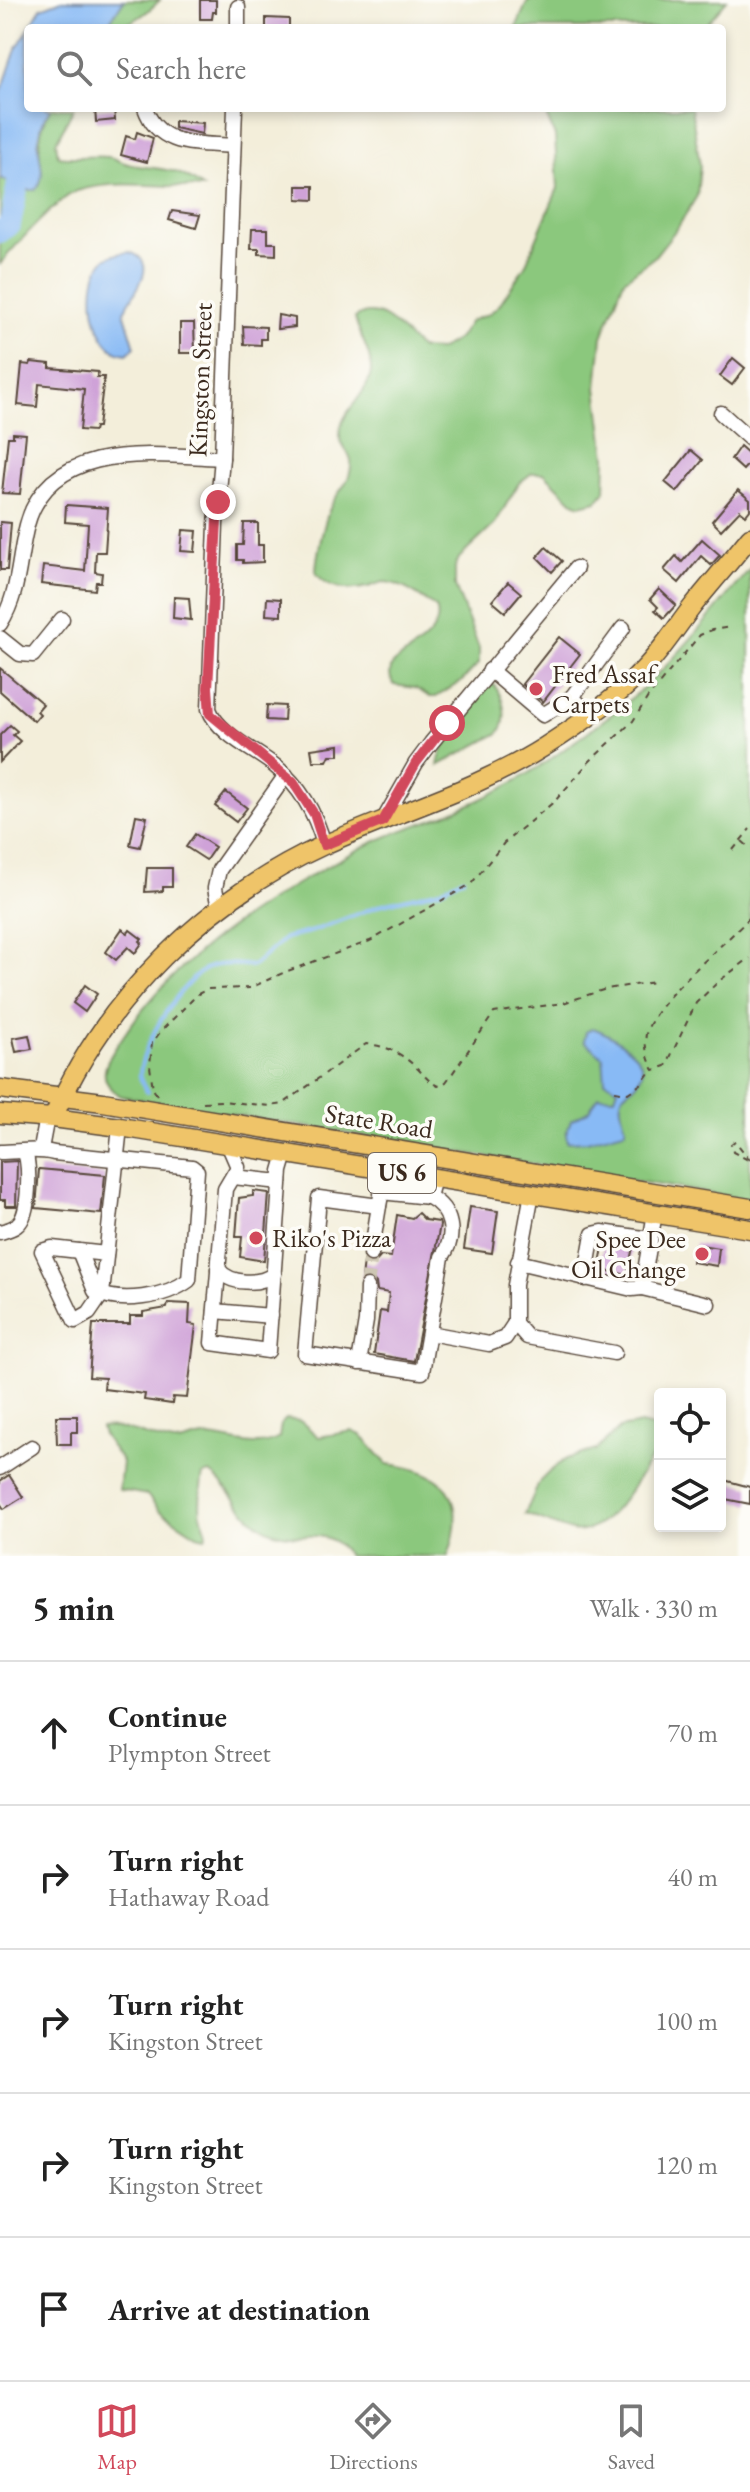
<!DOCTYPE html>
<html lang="en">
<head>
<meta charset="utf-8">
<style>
	body { margin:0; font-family:"EB Garamond",serif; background:#f2f2f2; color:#222 }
	.controls { position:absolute; right:24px; bottom:24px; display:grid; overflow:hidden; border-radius:8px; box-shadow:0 4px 12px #0003 }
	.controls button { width:72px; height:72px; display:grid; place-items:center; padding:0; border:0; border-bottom:2px solid #e0e0e0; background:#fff; color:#222; font:40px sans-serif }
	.stop { position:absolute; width:24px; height:24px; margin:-18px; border:6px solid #d1495b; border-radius:50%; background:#fff }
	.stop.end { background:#d1495b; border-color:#fff; box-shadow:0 2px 8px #0008 }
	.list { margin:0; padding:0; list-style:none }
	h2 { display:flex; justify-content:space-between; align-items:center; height:104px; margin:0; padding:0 32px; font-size:34px }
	h2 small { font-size:26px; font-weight:400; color:#767676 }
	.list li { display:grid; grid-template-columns:52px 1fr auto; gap:24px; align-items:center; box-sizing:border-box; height:144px; padding:0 32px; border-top:2px solid #e0e0e0 }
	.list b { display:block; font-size:30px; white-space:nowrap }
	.list p { margin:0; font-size:26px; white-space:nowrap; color:#767676 }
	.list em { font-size:26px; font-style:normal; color:#767676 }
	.icon { flex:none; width:44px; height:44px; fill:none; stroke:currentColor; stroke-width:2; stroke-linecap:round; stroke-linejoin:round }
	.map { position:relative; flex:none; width:750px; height:1556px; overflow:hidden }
	.search { position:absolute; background:#fff; box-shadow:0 4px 12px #0003; left:24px; right:24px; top:24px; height:88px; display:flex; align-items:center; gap:20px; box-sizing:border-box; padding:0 28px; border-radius:8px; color:#767676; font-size:30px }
	.sheet { height:824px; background:#fff }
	nav { display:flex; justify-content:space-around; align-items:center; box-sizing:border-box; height:112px; border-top:2px solid #e0e0e0; background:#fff; font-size:22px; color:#767676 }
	nav a { display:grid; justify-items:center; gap:4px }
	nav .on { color:#d1495b }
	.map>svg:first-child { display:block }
	.green { fill:#8bc87d; stroke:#63794e; stroke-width:2 }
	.water { fill:#88baf5; stroke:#62728a; stroke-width:2 }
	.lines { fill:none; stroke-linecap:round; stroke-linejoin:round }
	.stream { stroke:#88baf5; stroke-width:4 }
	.river { stroke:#88baf5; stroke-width:22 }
	.building { fill:#cfa2d8 }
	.minor-tunnel { stroke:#cec7b4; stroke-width:14; stroke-dasharray:14 7; stroke-linecap:butt }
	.minor-casing { stroke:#57473a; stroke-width:17 }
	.major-casing { stroke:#57473a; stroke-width:21 }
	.path { stroke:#57473a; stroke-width:2; stroke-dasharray:6 6; stroke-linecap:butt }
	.minor { stroke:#fff; stroke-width:14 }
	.major { stroke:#efc469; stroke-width:18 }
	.route { stroke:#d1495b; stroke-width:10 }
	.poi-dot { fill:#d1495b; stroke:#fdfcf7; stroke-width:3 }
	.labels { text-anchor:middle; stroke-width:7; stroke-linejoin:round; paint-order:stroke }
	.shield { fill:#fdfcf7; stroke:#75695f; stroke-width:2 }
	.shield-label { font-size:24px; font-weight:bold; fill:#3b2a1e }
	.street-label { font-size:26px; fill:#3b2a1e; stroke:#fdfcf7 }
	.poi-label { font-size:26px; fill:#3b2a1e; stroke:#fdfcf7; text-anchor:start }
</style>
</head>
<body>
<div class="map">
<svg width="750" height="1556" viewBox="0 0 750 1556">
	<rect width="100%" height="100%" fill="#fdfcf7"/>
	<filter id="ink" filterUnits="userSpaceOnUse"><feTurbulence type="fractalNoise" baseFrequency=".0125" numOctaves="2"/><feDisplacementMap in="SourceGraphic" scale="16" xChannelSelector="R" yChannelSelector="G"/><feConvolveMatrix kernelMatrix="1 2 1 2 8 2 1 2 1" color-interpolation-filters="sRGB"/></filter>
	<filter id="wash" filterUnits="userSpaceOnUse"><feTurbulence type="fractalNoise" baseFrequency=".006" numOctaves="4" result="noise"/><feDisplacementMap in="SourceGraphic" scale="32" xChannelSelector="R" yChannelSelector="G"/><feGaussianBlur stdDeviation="1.8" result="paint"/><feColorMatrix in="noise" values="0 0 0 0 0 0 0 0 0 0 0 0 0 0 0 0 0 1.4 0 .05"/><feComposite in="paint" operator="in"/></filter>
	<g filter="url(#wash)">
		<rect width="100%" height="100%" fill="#f3eeda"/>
		<!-- green -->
		<g class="green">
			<path d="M124,0H160C144,16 127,28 105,28Z"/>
			<polygon points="528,0 727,0 703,28 516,28"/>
			<path d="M51,108H74L56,142L58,156C75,159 92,155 109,157C117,159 124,164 133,165C164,171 176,166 203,188C163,187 116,179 77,191C59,197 14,247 0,264V178L42,174C38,149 37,131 51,108Z"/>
			<path d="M543,108H691L700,165L697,196L678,227L654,257L624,280L602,337L597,388L606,457L605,491L597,501L580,505L572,501L544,473H532L519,483L494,525L459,558L455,567V586L479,648V663L462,681L436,697H430L415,688L394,685C389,677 389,672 393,664C409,650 446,633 436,608C423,599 402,583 385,582C380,582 373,586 367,587C349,592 328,589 316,573C316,557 325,516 333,502C338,493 345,486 349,476C357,451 341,453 340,436C339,411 369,395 371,371C372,354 359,335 355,318C381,300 403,335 421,349L439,350L459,338L470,321L489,314L499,305L525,266L558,188L555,136Z"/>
			<path d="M750,569V1200L121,1096C93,1079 107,1061 120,1041C167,969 233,921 305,879C328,866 350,853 374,842C402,829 431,821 459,809C493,795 529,775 559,753C594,727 632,701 663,669C694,638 721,602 750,569Z"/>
			<path d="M490,684L494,685C504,698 509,720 499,733L438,766C440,746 472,696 490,684Z"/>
			<path d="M286,1419L300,1421L319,1437L352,1431L361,1435L387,1464C447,1471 469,1496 448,1556H348C328,1524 301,1542 274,1532C244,1522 234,1490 210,1473L203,1475C201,1481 199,1508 201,1515C203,1522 206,1526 207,1534L205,1537L197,1535L159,1510L147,1495L119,1490L122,1462L103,1435L101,1428C127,1425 149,1439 174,1443C185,1444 194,1437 205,1437C229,1437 256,1452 279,1438L281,1424Z"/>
			<path d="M641,1424L660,1429V1455L652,1457C636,1480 606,1538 572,1531C556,1527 541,1519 525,1514L540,1481L549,1472L566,1459L596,1450L620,1428Z"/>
		</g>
		<!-- water -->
		<g class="water">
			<polygon points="62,0 124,0 105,28 29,28 41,8"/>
			<path d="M28,30V108H51C44,118 39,127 38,139C37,156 49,177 35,190H27L0,178V96L16,49Z"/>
			<path d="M129,252C162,262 133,294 124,311L135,347L127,354C94,353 85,287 101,264C107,255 118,254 129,252Z"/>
			<path d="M593,1028C607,1033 647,1055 642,1073C634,1099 610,1081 626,1128L624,1131L587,1141L567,1142L566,1134L571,1120L588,1111L599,1096L615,1097L618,1088L605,1081L603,1057L584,1041L586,1032Z"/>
		</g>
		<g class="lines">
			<!-- stream -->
			<path class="stream" d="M147,1092C144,1087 140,1081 140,1075C141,1045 182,978 210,967C223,962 239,965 253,966L285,938L313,931L383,904L440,890L463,878"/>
			<!-- river -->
			<polyline class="river" points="0,232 10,224 33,108"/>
		</g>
		<g id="blocks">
			<!-- building -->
			<g class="building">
				<polygon points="200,0 216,0 216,12 213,12 212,19 200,19"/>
				<polygon points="266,18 289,19 289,28 266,28"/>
				<polygon points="114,108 115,120 96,122 95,109"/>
				<polygon points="174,121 203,123 202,134 174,128"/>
				<polygon points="137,132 153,138 147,162 121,155 126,136 135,139"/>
				<polygon points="297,186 314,186 314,200 297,199"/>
				<polygon points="172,211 200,215 196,228 169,220"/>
				<polygon points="252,229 268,229 268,243 276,243 276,255 259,254 259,249 251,249"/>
				<polygon points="278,315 295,318 295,327 277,329"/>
				<polygon points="180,323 194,323 195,353 180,353"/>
				<polygon points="243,326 266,327 266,339 261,339 261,345 244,344"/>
				<polygon points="733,358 745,368 732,385 720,376"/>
				<polygon points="31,362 50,364 50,368 98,372 97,377 104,377 98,427 95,427 94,431 80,430 84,389 39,384 37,407 18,405 22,364 30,365"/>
				<polygon points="13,433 26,434 20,494 2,493 8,437 13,437"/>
				<polygon points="740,446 750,455 750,462 743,470 731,459"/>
				<polygon points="691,450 703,460 677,492 665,482"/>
				<polygon points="738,490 750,500 750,510 746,515 740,510 721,530 712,521"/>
				<polygon points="66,505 108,508 105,552 96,552 95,572 102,573 101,582 96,582 95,590 41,584 43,566 85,571 88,524 65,522"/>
				<polygon points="0,522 11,523 7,570 0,570"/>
				<polygon points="244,523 258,523 258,545 263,545 263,562 243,563 243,560 237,560 237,545 243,545"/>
				<polygon points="183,530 197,531 195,552 181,551"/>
				<polygon points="702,539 720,555 711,565 701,556 679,583 664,570 676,556 682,562"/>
				<polygon points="546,547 562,561 552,572 537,557"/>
				<polygon points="508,582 521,593 505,612 492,601"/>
				<polygon points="659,589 676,605 664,618 655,610 658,607 650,599"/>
				<polygon points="174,597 189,598 191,620 173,618"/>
				<polygon points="267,598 281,599 281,616 266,615"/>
				<polygon points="559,637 580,654 543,702 522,684"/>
				<polygon points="0,668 43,704 37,711 40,714 34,721 0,691"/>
				<polygon points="267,705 285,706 284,721 266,720"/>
				<polygon points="10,725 17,731 13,735 20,741 0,762 0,735"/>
				<polygon points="339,745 339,755 330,755 327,761 313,761 311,749"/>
				<polygon points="226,792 247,808 236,822 215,806"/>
				<polygon points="136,815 147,817 140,847 130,845"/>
				<polygon points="195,834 215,847 206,860 186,847"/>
				<polygon points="147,868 172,868 172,887 163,887 163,891 145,892"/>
				<polygon points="122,929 128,933 130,930 142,939 140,941 142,943 135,953 128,947 116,960 106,952"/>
				<polygon points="85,985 97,994 85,1012 73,1003"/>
				<polygon points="29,1035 32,1049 16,1052 13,1038"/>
				<polygon points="17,1161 16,1206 5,1206 5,1200 0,1200 0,1162"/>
				<polygon points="39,1169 105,1175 101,1214 36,1208"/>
				<polygon points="253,1191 269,1193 264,1261 240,1257 242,1237 236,1237 239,1198 253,1196"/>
				<polygon points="470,1207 498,1211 492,1253 464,1249"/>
				<polygon points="418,1213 425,1220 439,1222 440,1225 414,1361 374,1354 380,1311 387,1312 389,1293 377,1291 376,1283 372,1278 362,1279 364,1261 374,1264 381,1256 391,1257 397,1215 412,1218"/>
				<polygon points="604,1242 633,1247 627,1275 599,1269"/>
				<polygon points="695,1244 719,1248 717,1266 692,1262"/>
				<polygon points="168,1303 190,1304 189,1324 196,1325 187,1398 173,1397 172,1404 144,1400 145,1394 104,1389 105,1378 89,1377 93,1324 130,1324 130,1316 143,1316 143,1312 167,1308"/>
				<polygon points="56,1416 77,1416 77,1432 71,1432 71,1444 57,1444"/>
				<polygon points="9,1475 23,1497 4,1509 0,1503 0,1481"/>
				<polygon points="724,1480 750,1487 750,1504 720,1498"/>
			</g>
		</g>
	</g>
	<g filter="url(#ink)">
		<use href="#blocks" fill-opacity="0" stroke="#57473a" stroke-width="2"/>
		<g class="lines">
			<!-- minor-tunnel -->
			<polyline class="minor-tunnel" points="367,1287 371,1254"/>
			<defs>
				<g id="minor">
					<polyline points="238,28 238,7"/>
					<path d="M145,108C159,148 197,143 233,146"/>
					<path d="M235,108L222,458L216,524L209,709C218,734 255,750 275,766C301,787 316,814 324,845"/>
					<polyline points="721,413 750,439"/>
					<path d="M0,624C20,593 18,559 27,525C50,439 155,455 222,458"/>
					<polyline points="0,638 20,654 33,655 62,619"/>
					<polyline points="490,670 543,715 572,697 590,715"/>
					<polyline points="572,697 623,628"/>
					<polyline points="383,821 416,763 431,743 576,568"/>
					<polyline points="219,908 215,888 219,870 286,775"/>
					<polyline points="228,1144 238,1167 225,1189 212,1343 268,1351 281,1171 286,1154"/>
					<polyline points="41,1149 47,1117"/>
					<path d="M0,1152C18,1152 37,1148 54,1153L192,1167L197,1171L189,1280C166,1297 120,1305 95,1291L79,1251"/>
					<path d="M386,1170L379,1206L319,1198L305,1354L422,1372L442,1257C457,1236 452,1209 429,1197L434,1178"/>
					<polyline points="233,1177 280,1182"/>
					<polyline points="381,1192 429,1197"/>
					<polyline points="532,1193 515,1285 515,1323 527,1337 614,1353"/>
					<path d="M0,1232C6,1230 14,1229 18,1224C30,1214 30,1167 25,1152"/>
					<polyline points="106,1254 52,1248 42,1251 75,1321 89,1313 102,1294 120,1127"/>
					<polyline points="371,1254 379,1206"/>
					<polyline points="518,1262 632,1289 642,1288 655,1213"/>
					<path d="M218,1269C230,1285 260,1285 274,1274"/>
					<polyline points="585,1279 593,1234 602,1232 650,1239"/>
					<polyline points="642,1288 708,1304"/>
					<polyline points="215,1311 271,1316"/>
					<polyline points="429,1333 489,1344 505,1338 515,1323"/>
					<polyline points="359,1363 366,1321 367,1287"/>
					<polyline points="0,1468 32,1447"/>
				</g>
				<g id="major">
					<polyline points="0,1089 103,1102 750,1208"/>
					<polyline points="0,1114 53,1118 120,1127 750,1229"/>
					<path d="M53,1118C104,999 206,899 324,845C397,812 476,790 544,747C579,725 616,699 644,669C662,650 676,628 692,607C711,583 731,561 750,537"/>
				</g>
			</defs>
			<!-- minor casing -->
			<use href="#minor" class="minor-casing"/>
			<!-- major casing -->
			<use href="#major" class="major-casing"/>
			<!-- path -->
			<g class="path">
				<polyline points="742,841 750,848"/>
				<polyline points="733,850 750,829"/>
				<path d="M750,917C724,946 655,999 646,1034C644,1046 648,1060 654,1070L666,1066L696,1003L719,981L750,958"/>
				<polyline points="615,1091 628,1093 641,1084 652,1069"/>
				<polyline points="157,1095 153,1089 150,1066 152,1043 161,1031 198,994 208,989 250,988 285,972 370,941 471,884 504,843 555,801 589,762 633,721 648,697 700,635 712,630 730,627"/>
				<path d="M203,1102L221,1101L271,1106L283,1104L366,1044C389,1046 402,1054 418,1069C425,1076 429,1082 438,1086L446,1082L452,1074L494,1013L563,1003L606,989L654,982"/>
				<polyline points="750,1160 735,1141 731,1144 733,1152 750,1161"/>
			</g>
			<!-- minor -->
			<use href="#minor" class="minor"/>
			<!-- major -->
			<use href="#major" class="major"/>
		</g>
	</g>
	<g class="lines" filter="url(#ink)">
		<!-- route -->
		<polyline class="route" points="218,502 208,688 210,714 293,782 314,814 324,845 383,821 416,763 447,723"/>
	</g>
	<!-- markers -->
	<g class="poi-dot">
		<circle cx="536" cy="689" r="8"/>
		<circle cx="256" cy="1238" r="8"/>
		<circle cx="702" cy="1254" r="8"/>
	</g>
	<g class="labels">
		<!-- shield labels -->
		<rect class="shield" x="368" y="1153" width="68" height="40" rx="6"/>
		<g class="shield-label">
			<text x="402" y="1181">US 6</text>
		</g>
		<!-- street labels -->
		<g class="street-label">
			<text transform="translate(200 380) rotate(-88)" y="9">Kingston Street</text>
			<text transform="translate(379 1121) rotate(9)" y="9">State Road</text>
		</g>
		<!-- poi labels -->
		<g class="poi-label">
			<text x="552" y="683">Fred Assaf<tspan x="552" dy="30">Carpets</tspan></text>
			<text x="272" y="1247">Riko's Pizza</text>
			<text x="686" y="1248" text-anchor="end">Spee Dee<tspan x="686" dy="30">Oil Change</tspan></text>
		</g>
	</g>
</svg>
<div class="controls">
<button><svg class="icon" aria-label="locate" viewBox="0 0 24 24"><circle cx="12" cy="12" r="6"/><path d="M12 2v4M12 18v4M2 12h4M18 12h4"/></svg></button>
<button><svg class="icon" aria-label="layers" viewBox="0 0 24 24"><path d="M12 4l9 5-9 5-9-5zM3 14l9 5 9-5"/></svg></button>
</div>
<div class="stop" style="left:447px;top:723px"></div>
<div class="stop end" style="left:218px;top:502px"></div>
<div class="search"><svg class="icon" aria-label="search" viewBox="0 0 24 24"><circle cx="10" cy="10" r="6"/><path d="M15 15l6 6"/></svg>Search here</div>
</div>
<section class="sheet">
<h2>5 min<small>Walk · 330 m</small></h2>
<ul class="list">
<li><svg class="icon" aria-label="ahead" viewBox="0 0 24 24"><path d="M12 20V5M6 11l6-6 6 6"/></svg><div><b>Continue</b><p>Plympton Street</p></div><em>70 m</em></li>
<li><svg class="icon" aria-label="right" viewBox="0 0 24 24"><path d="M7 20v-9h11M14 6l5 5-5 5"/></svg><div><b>Turn right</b><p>Hathaway Road</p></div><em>40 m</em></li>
<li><svg class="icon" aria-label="right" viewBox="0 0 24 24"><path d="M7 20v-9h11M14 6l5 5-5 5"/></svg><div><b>Turn right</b><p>Kingston Street</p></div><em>100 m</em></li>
<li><svg class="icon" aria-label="right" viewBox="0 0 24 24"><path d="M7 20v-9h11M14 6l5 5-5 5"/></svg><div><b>Turn right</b><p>Kingston Street</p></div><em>120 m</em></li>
<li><svg class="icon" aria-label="arrive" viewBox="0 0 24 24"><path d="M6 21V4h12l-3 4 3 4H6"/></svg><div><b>Arrive at destination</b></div></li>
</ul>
</section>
<nav>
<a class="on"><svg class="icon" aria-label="map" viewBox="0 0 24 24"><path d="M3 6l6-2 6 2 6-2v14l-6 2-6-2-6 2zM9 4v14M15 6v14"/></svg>Map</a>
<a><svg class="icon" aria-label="directions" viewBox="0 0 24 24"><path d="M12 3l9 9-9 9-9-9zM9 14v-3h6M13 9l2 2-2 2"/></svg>Directions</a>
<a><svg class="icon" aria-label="saved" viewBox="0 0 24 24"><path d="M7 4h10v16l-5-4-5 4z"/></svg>Saved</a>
</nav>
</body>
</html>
